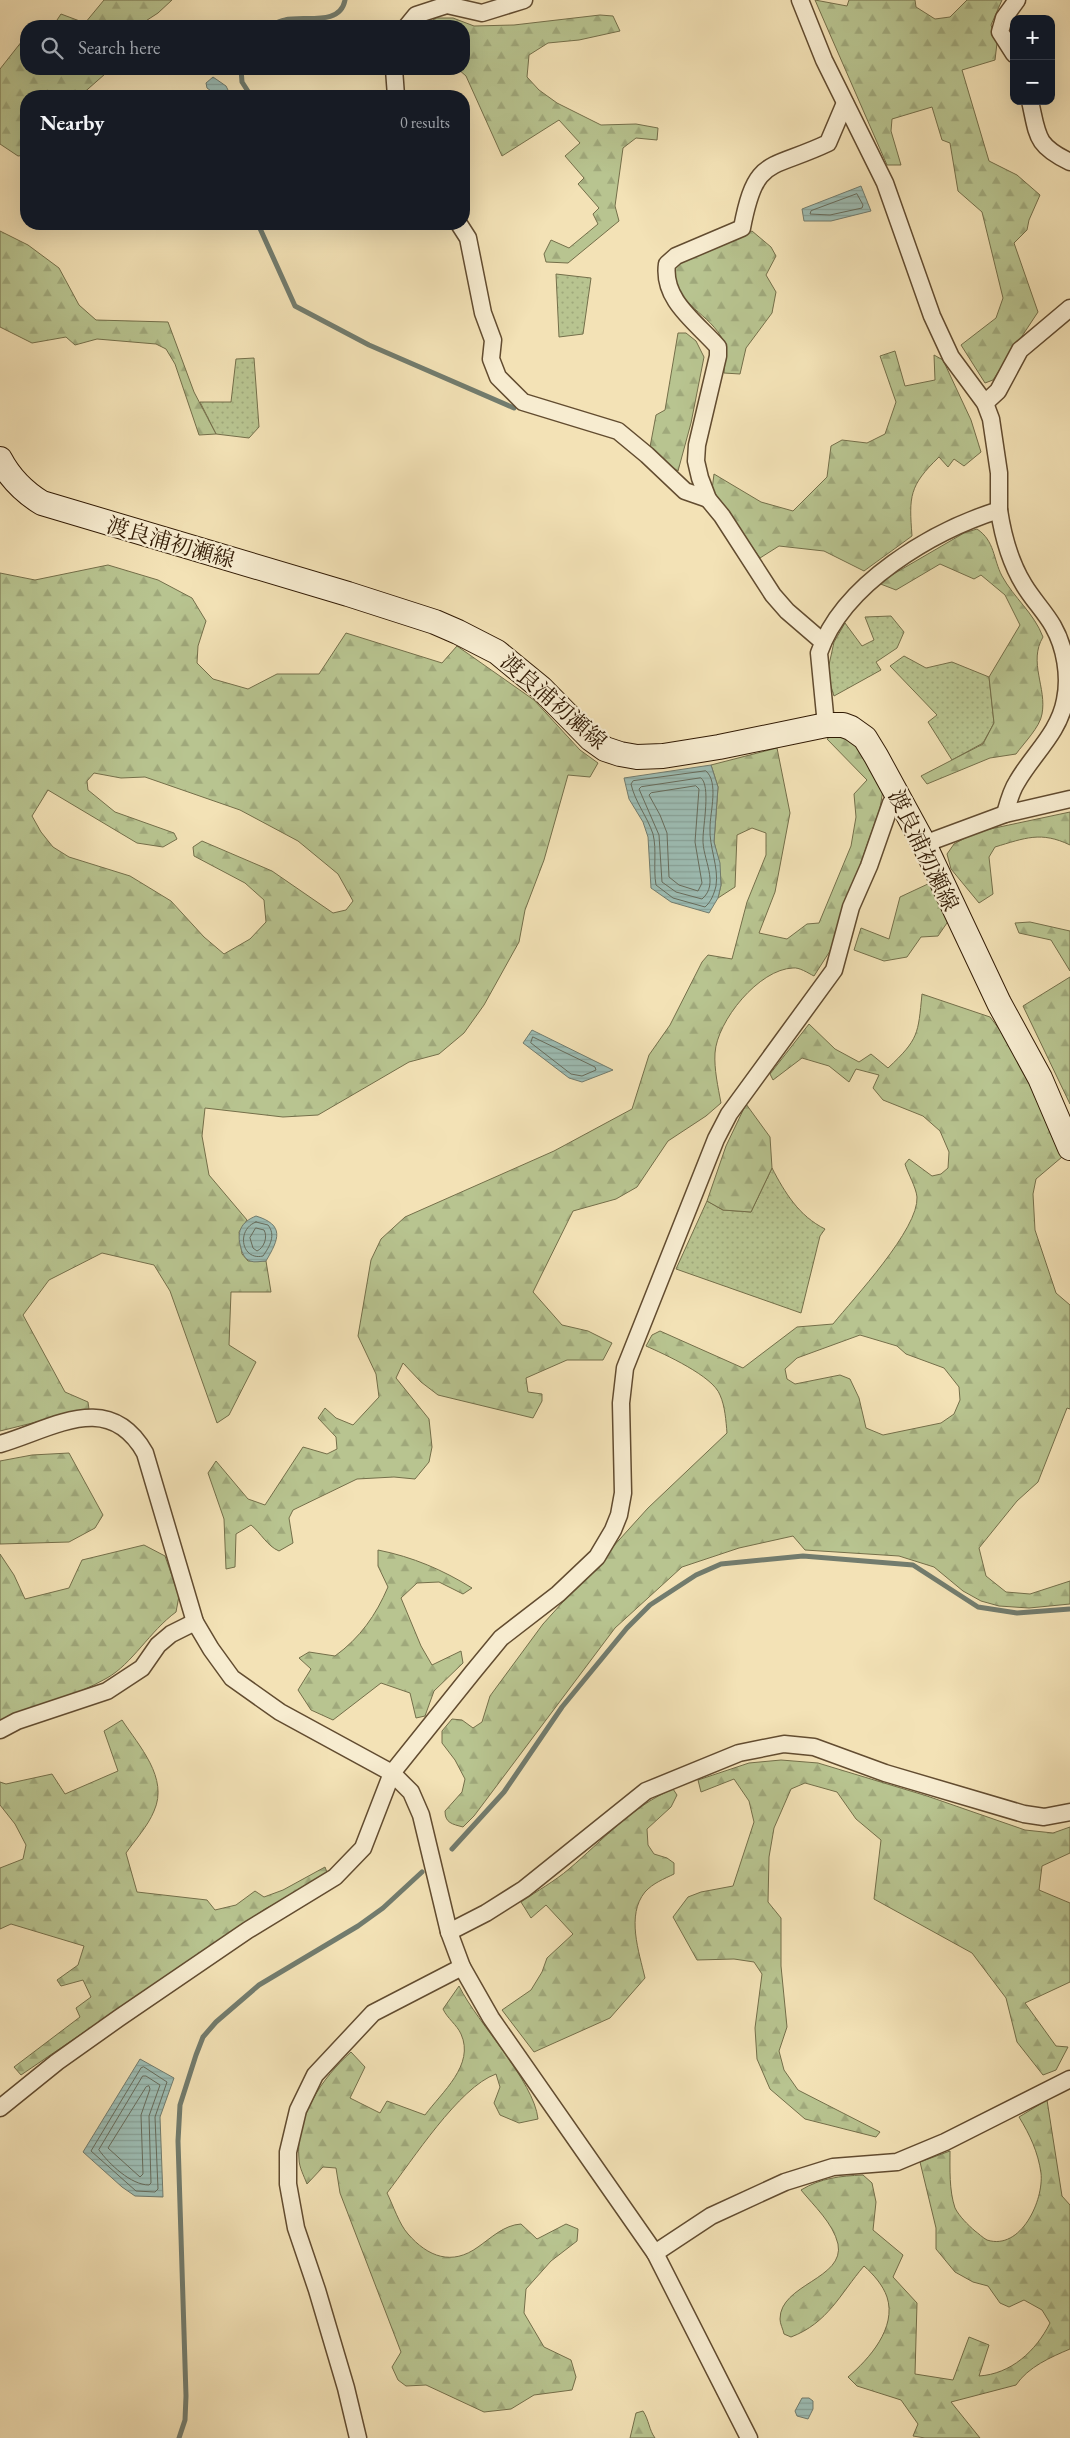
<!DOCTYPE html>
<html lang="en">
<head>
<meta charset="utf-8">
<style>
	body { margin:0; font-family:"EB Garamond","Noto Serif JP",serif; background:#242831; color:#f1f3f6 }
	.controls { position:absolute; right:15px; top:15px; display:grid; overflow:hidden; border-radius:10px; box-shadow:0 5px 20px #0002 }
	.controls button { width:45px; height:45px; display:grid; place-items:center; padding:0; border:0; border-bottom:1px solid #363941; background:#171b24; color:#f1f3f6; font:25px sans-serif }
	.list { margin:0; padding:0; list-style:none }
	h2 { display:flex; justify-content:space-between; align-items:center; height:65px; margin:0; padding:0 20px; font-size:21px }
	h2 small { font-size:16px; font-weight:400; color:#9ea1a6 }
	.icon { flex:none; width:28px; height:28px; fill:none; stroke:currentColor; stroke-width:2; stroke-linecap:round; stroke-linejoin:round }
	.map { position:relative; flex:none; width:1070px; height:2438px; overflow:hidden }
	.search { position:absolute; background:#171b24; box-shadow:0 5px 20px #0002; left:20px; top:20px; width:450px; height:55px; display:flex; align-items:center; gap:12px; box-sizing:border-box; padding:0 18px; border-radius:20px; color:#9ea1a6; font-size:19px }
	.panel { position:absolute; background:#171b24; box-shadow:0 5px 20px #0002; left:20px; top:90px; width:450px; height:140px; border-radius:20px }
	.map>svg:first-child { display:block }
	.green { fill:url(#green-dots); stroke:#746f4a }
	.forest { fill:url(#forest-firs); stroke:#746f4a; fill-rule:evenodd }
	.water { fill:url(#water-rules); stroke:#727c6e }
	.lines { fill:none; stroke-linecap:round; stroke-linejoin:round }
	.shore { stroke:#676c5c; stroke-width:1 }
	.stream { stroke:#727c6e; stroke-width:5 }
	.minor-casing { stroke:#624c30; stroke-width:19 }
	.secondary-casing { stroke:#311a04; stroke-width:26 }
	.minor { stroke:#f7ecd0; stroke-width:16 }
	.secondary { stroke:#f7ecd0; stroke-width:24 }
	.labels { text-anchor:middle; stroke-width:4.5; stroke-linejoin:round; paint-order:stroke }
	.street-label { font-size:22px; fill:#311a04; stroke:#f7ecd0 }
</style>
</head>
<body>
<div class="map">
<svg width="1070" height="2438" viewBox="0 0 1070 2438">
	<defs>
		<pattern id="green-dots" width="8" height="8" patternUnits="userSpaceOnUse" patternTransform="scale(1.25)"><rect width="8" height="8" fill="#b8c490"/><path d="M2 2h.1M6 6h.1" fill="none" stroke="#9fa87b" stroke-width="1.8" stroke-linecap="round"/></pattern>
		<pattern id="forest-firs" width="22" height="20" patternUnits="userSpaceOnUse" patternTransform="scale(1.25)"><rect width="22" height="20" fill="#b8c490"/><path d="M5 1l3.5 6h-7zM16 11l3.5 6h-7z" fill="#9fa87b"/></pattern>
		<pattern id="water-rules" width="6" height="5" patternUnits="userSpaceOnUse" patternTransform="scale(1.25)"><rect width="6" height="5" fill="#9dbdb4"/><path d="M0 2.5h6" fill="none" stroke="#88a299"/></pattern>
	</defs>
	<rect width="100%" height="100%" fill="#f3e2b6"/>
	<filter id="stains"><feTurbulence type="fractalNoise" baseFrequency=".004" numOctaves="4"/><feColorMatrix values="0 0 0 0 .2 0 0 0 0 .09 0 0 0 0 .02 0 0 0 .5 -.17"/></filter>
	<radialGradient id="worn" r=".72"><stop offset=".6" stop-color="#630" stop-opacity="0"/><stop offset="1" stop-color="#630" stop-opacity=".3"/></radialGradient>
	<!-- green -->
	<g class="green">
		<polygon points="556,274 591,278 583,334 559,337"/>
		<polygon points="254,358 259,427 249,438 216,434 200,402 231,402 236,359"/>
		<polygon points="891,616 904,632 897,648 876,662 881,670 834,696 827,674 834,642 845,623 862,646 874,640 865,617"/>
		<polygon points="904,656 926,668 952,662 989,677 994,723 983,743 952,760 928,722 937,715 890,666"/>
		<path d="M772,1168C785,1193 799,1216 825,1229L820,1236L801,1313L676,1269L707,1201L723,1210L751,1212Z"/>
	</g>
	<!-- forest -->
	<g class="forest">
		<polygon points="104,0 172,0 158,13 138,26 53,26 61,14 85,23"/>
		<polygon points="815,0 847,6 849,0 915,0 916,7 935,19 950,17 967,0 1002,0 991,25 997,43 995,60 962,70 989,161 1017,175 1040,195 1029,220 1027,230 1014,243 1038,312 993,380 985,383 961,345 996,318 1003,298 982,212 958,191 950,143 942,140 932,107 892,119 891,131 901,165 887,165"/>
		<polygon points="600,15 613,16 620,31 579,40 548,43 529,55 527,77 539,90 557,103 601,125 636,124 658,128 657,140 636,138 623,148 615,206 619,221 568,263 546,262 544,254 551,240 569,248 598,224 593,214 599,208 578,184 584,178 565,156 580,143 559,120 502,156 466,76 458,69 464,69 464,26 424,26 436,18 453,18 474,26 514,25"/>
		<polygon points="26,36 26,69 107,69 105,74 80,96 26,96 26,155 18,156 0,144 0,69"/>
		<polygon points="0,231 28,245 59,268 79,305 96,320 168,322 194,392 216,434 199,435 175,364 166,349 156,344 97,339 75,345 66,337 32,343 0,327"/>
		<path d="M752,231L771,247L776,256L766,275L776,292L772,313L746,348L740,374L724,373C724,365 727,350 724,342C709,311 678,309 671,268L685,258Z"/>
		<polygon points="678,333 686,333 696,341 704,357 691,423 678,471 663,461 650,447 656,415 665,410"/>
		<path d="M895,351L905,386L935,380L934,355L943,360L971,420L981,452L964,466L954,459L948,467L939,457C909,486 909,496 912,536L864,571L824,551L779,546L760,558L712,490L714,474L761,502L793,511L827,477L831,446L842,440L867,443L885,434L896,402L880,356Z"/>
		<path d="M977,529C995,541 993,559 1002,576C1014,598 1034,613 1043,637C1028,662 1047,688 1042,714C1040,727 1024,743 1016,754L990,758L927,784L921,776L983,744L994,723L989,677L1020,625L1005,595L981,575L974,579L940,564L896,590L878,583L964,533Z"/>
		<path d="M108,565L158,580L192,598L206,621L198,646L197,663L213,679L248,689L277,674H319L346,633L442,663L457,646L534,700L580,750L598,763L590,777L568,775L544,860L525,910L519,942L484,1005L464,1033L439,1054L409,1062L318,1115L283,1117L205,1108L202,1136L209,1175L247,1220L239,1232L242,1254L248,1261H266L271,1292H231L229,1345L256,1362L229,1415L217,1423L170,1291L154,1265L102,1253L49,1280L23,1315L65,1392L88,1402L89,1409L0,1431V573L35,580ZM94,773L121,778L145,777L240,810L298,841L338,874L353,901L346,910L333,913L272,871L202,841L193,847L194,856L245,883L264,900L266,922L250,939L224,954L204,937L171,901L130,876L69,857L53,847L41,832L32,816L48,790L137,843L163,847L177,839L174,833L115,812L88,790L87,781Z"/>
		<path d="M836,733L860,745L883,790L880,808L830,951L814,976C808,973 799,967 793,968C759,969 717,1021 715,1053C714,1069 718,1087 721,1103L706,1116L668,1141L637,1187L616,1199L573,1211L533,1292L562,1325L588,1331L612,1343L603,1360H567L526,1378L528,1392L542,1394V1401L533,1418L438,1395L421,1382L403,1363L396,1378L429,1419L432,1447L429,1462L415,1479L394,1477L357,1479L293,1510L289,1518L293,1543L279,1551C267,1546 261,1533 251,1525L236,1534L235,1567L226,1569L224,1519L208,1473L216,1461L248,1499L265,1505L303,1447L327,1454L337,1449L336,1437L318,1418L325,1408L336,1418L353,1425L379,1397L376,1374L358,1336L371,1260L381,1239L405,1217L554,1151L632,1109L649,1055L670,1025L702,962L708,955L732,959L747,902L766,855V833L752,828L737,835L735,887L718,898L721,885L719,863L714,842L718,787L711,765L777,748L790,813L775,892L759,933L787,939L807,924L819,923L851,846L856,817L854,794L867,780L827,739Z"/>
		<path d="M1070,812V845C1041,831 1025,838 995,847L989,857L993,894L979,903L951,869L947,854L954,844L976,832Z"/>
		<polygon points="930,883 949,920 938,936 921,937 907,957 884,961 854,950 861,928 889,939 900,897"/>
		<polygon points="1030,922 1070,931 1070,971 1051,940 1019,933 1015,923"/>
		<polygon points="1070,977 1070,1104 1023,1006"/>
		<path d="M922,994L990,1017L1019,1055L1048,1113L1062,1157L1036,1179L1033,1194L1035,1230L1056,1293L1070,1305V1409L1067,1408L1038,1482L1017,1501L979,1548L986,1576L1006,1592L1030,1594L1070,1581V1604L1029,1608L999,1606L981,1601L963,1591L934,1567L899,1556L805,1550L793,1536L739,1548L682,1567L615,1628L474,1816L463,1827C452,1824 445,1823 445,1811L462,1792L465,1779L455,1760L442,1743V1731L452,1719L462,1720L473,1728L482,1722L490,1696L543,1624L648,1508L727,1433C726,1421 725,1406 720,1395C713,1376 664,1354 646,1346L652,1335L660,1331L743,1368L797,1327L833,1324C853,1299 919,1229 917,1197C916,1187 908,1174 905,1164L909,1159L932,1176L941,1174L948,1168L949,1152L940,1131L923,1116L883,1100L873,1088L879,1075L856,1069L849,1082L829,1066L802,1058L773,1080L770,1074L809,1024L835,1049L859,1062L871,1054L888,1068C919,1039 918,1034 922,994ZM860,1335L897,1346L906,1354L944,1368L959,1387L960,1400L954,1414L941,1423L883,1435L866,1428L859,1398L850,1379L840,1375L795,1384L787,1379L785,1369L797,1358Z"/>
		<polygon points="746,1104 770,1137 772,1168 751,1212 723,1210 707,1201 726,1146"/>
		<polygon points="69,1453 103,1515 95,1528 69,1542 0,1544 0,1461 32,1455"/>
		<path d="M144,1545L165,1556L179,1596L176,1612C150,1631 132,1664 107,1678C76,1696 33,1708 0,1722V1554L14,1575L25,1599L69,1588L82,1560Z"/>
		<path d="M378,1550C413,1557 443,1570 472,1588L463,1594L439,1582L417,1583L401,1598L421,1646L432,1665L461,1651L463,1663L434,1691L425,1716L416,1718L410,1693L381,1683L333,1720L311,1710L298,1690L311,1669L299,1658L309,1652L335,1656C360,1638 376,1615 388,1587L378,1566Z"/>
		<path d="M122,1720C139,1746 169,1778 154,1811C148,1826 135,1840 126,1853L137,1892L207,1900L215,1910L236,1905L255,1891L264,1897L283,1890L325,1867L328,1875L265,1909L21,2075L14,2067L80,2017L76,2008L91,1997L83,1980L61,1986L57,1980L78,1965L84,1946L11,1924L0,1929V1868L23,1859L26,1845L15,1824L0,1805V1782L6,1784L52,1774L65,1794L118,1771L104,1731Z"/>
		<polygon points="781,1760 818,1763 927,1796 1025,1830 1053,1833 1070,1827 1070,1853 1042,1866 1039,1890 1070,1903 1070,1982 1025,2003 1056,2046 1068,2047 1056,2070 1043,2075 1017,2042 1006,1998 972,1953 874,1899 881,1840 856,1819 837,1792 805,1783 791,1789 774,1828 769,1857 768,1902 781,1918 781,1966 787,2027 779,2051 784,2070 798,2090 880,2132 876,2137 805,2119 770,2089 757,2059 755,2028 762,1974 754,1962 734,1959 697,1960 673,1917 688,1897 701,1892 733,1886 754,1822 749,1801 734,1779 701,1792 698,1780 749,1763"/>
		<path d="M673,1789L677,1795L671,1807L647,1829L648,1845L654,1854L667,1858L674,1863V1874C664,1879 653,1883 645,1892C626,1915 639,1952 645,1978L610,2018L534,2052L502,2010L531,1990L542,1972L547,1958L573,1934L546,1905L531,1918L521,1902C537,1891 555,1881 569,1869C602,1841 632,1806 673,1789Z"/>
		<path d="M459,1986C478,2024 534,2081 538,2119L519,2123L500,2115L494,2103L500,2087L496,2074C459,2087 412,2161 387,2193C393,2205 399,2224 408,2234C428,2257 452,2266 478,2247C491,2238 504,2225 521,2224L537,2239L566,2224L578,2229L577,2241L551,2261L526,2289L524,2313L544,2347L571,2360L576,2377L572,2390L534,2395L511,2409L484,2412L426,2385L406,2386L398,2380L392,2367L401,2352L340,2193L336,2168L323,2167L307,2184C304,2176 299,2167 299,2159C295,2117 322,2078 351,2052L365,2067L350,2098L380,2113L387,2101L425,2115C442,2092 475,2065 461,2034C457,2025 447,2018 443,2009Z"/>
		<path d="M1047,2100L1062,2196L1070,2205V2349C1051,2357 1028,2367 1016,2385L951,2402L980,2438H925L913,2436L918,2424L901,2400L857,2386L848,2377C869,2359 897,2328 887,2297C883,2285 873,2274 864,2266C840,2294 828,2323 791,2337L784,2334C783,2329 780,2324 780,2319C780,2284 845,2279 838,2244C833,2223 814,2206 801,2190C821,2178 840,2176 863,2175L872,2183L876,2202L873,2230L903,2255L893,2277L917,2303L915,2374L953,2380L969,2337L989,2345L979,2376C1011,2374 1036,2351 1050,2323L1042,2310L1024,2300L1009,2307L1000,2303L988,2286L973,2282L955,2272L936,2249V2228L920,2162L950,2151C950,2169 949,2190 955,2208C959,2216 968,2225 975,2231C978,2233 983,2238 987,2240C1021,2251 1044,2200 1041,2173C1038,2152 1030,2135 1019,2117Z"/>
		<path d="M643,2411C649,2420 649,2430 655,2438H630L636,2413Z"/>
	</g>
	<!-- water -->
	<g class="water">
		<polygon points="213,77 226,86 229,92 226,96 218,96 207,88 206,83"/>
		<polygon points="861,186 871,211 831,221 804,221 802,209"/>
		<polygon points="711,765 718,787 714,842 720,863 721,885 718,898 709,913 671,902 651,888 648,837 643,822 629,799 624,778"/>
		<polygon points="532,1030 613,1070 582,1082 569,1078 523,1043"/>
		<path d="M256,1216C285,1225 279,1239 266,1261C261,1261 255,1263 250,1261C245,1259 242,1253 241,1248C236,1232 241,1222 256,1216Z"/>
		<polygon points="140,2059 174,2078 160,2117 163,2197 135,2196 122,2187 83,2152"/>
		<polygon points="802,2398 809,2398 813,2401 813,2409 808,2419 797,2416 795,2411"/>
	</g>
	<g class="lines">
		<!-- shore -->
		<g class="shore">
			<polygon points="857,194 863,205 862,208 830,215 810,214 811,211"/>
			<path d="M706,771C719,782 710,812 710,828C709,847 719,867 716,886C714,894 711,902 705,907L673,898L656,885C653,868 657,850 653,834C647,816 635,802 631,784L633,781Z"/>
			<path d="M701,778C711,785 703,826 703,839C702,858 720,884 702,899L676,892L662,882L659,835L639,789L641,787Z"/>
			<polygon points="696,786 699,789 695,842 702,883 698,891 679,885 669,877 667,833 660,815 649,795 651,793"/>
			<polygon points="533,1037 595,1067 596,1070 582,1076 571,1074 531,1043"/>
			<path d="M256,1222L268,1225C276,1235 270,1246 263,1256C241,1261 236,1229 256,1222Z"/>
			<path d="M256,1228L264,1230C268,1237 264,1248 257,1251L253,1248L250,1238Z"/>
			<polygon points="144,2067 167,2082 155,2117 158,2189 155,2192 136,2191 91,2151 141,2068"/>
			<path d="M143,2076H146L160,2085L149,2116L151,2183L149,2185C131,2185 109,2164 99,2150Z"/>
			<polygon points="149,2086 150,2089 141,2115 143,2174 140,2177 108,2148 146,2087"/>
		</g>
		<!-- stream -->
		<g class="stream">
			<path d="M270,26C274,24 280,21 285,20C303,15 340,27 345,0"/>
			<polyline points="241,69 242,82 251,96"/>
			<polyline points="258,224 295,306 369,345 514,408"/>
			<polyline points="452,1849 504,1792 562,1707 627,1628 650,1605 696,1575 721,1564 803,1556 913,1565 978,1607 1017,1613 1070,1609"/>
			<polyline points="179,2438 185,2420 186,2396 178,2141 180,2105 196,2055 203,2037 216,2022 259,1985 358,1926 383,1908 422,1872"/>
		</g>
		<defs>
			<g id="minor">
				<path d="M800,0L824,60L885,183L932,316L951,357L985,403L991,419L999,473V510C933,531 843,583 819,653L826,725"/>
				<polyline points="407,26 416,15 447,5 482,13 524,0"/>
				<polyline points="1014,54 1000,32 1004,18 1017,0"/>
				<polyline points="394,69 396,96"/>
				<path d="M1030,101C1038,136 1035,145 1070,162"/>
				<polyline points="459,224 468,238 483,313 493,340 491,359 498,377 523,402 618,431 647,455 685,491 708,499"/>
				<polyline points="985,403 998,391 1020,350 1070,308"/>
				<path d="M999,510C1003,537 1010,562 1024,585C1033,600 1045,612 1053,626C1065,647 1070,676 1065,700C1059,733 1033,754 1017,782C1011,791 1008,803 1005,814"/>
				<path d="M823,642L787,611L773,595L722,516L708,499L700,478L696,461L697,445L718,356V347C696,322 662,300 667,264L676,256L742,228C756,155 769,171 828,143L845,103"/>
				<polyline points="924,844 1005,814 1070,799"/>
				<path d="M0,1444C52,1429 109,1389 145,1453L195,1622L211,1649L232,1678L280,1712L392,1773L411,1792L421,1815L449,1932L462,1967L491,2018L655,2253L749,2438"/>
				<polyline points="0,1730 17,1721 107,1691 142,1668 158,1645 171,1634 195,1622"/>
				<polyline points="449,1932 486,1913 524,1889 646,1791 739,1753 784,1744 814,1747 885,1773 1024,1814 1044,1817 1070,1812"/>
				<polyline points="0,2108 57,2062 119,2018 248,1930 335,1877 363,1848 392,1773 473,1672 501,1638 558,1594 597,1557 613,1530 619,1515 623,1493 621,1403 625,1368 716,1139 729,1114 834,970 851,907 869,866 891,803 901,800"/>
				<polyline points="655,2253 711,2216 785,2182 833,2167 897,2162 945,2142 1070,2079"/>
				<polyline points="358,2438 346,2388 317,2290 296,2228 288,2184 288,2152 298,2110 315,2075 373,2013 462,1967"/>
			</g>
			<path id="secondary" d="M0,459C10,478 24,492 42,503L348,594L435,622L458,632L497,652L541,688L591,739L605,749L620,754L637,757L663,756L719,747L826,725H843L851,728L865,738L876,756L924,844L999,1003L1040,1078L1070,1148"/>
		</defs>
		<!-- minor casing -->
		<use href="#minor" class="minor-casing"/>
		<!-- secondary casing -->
		<use href="#secondary" class="secondary-casing"/>
		<!-- minor -->
		<use href="#minor" class="minor"/>
		<!-- secondary -->
		<use href="#secondary" class="secondary"/>
	</g>
	<g class="labels">
		<!-- street labels -->
		<g class="street-label">
			<text transform="translate(171 542) rotate(16)" y="8">渡良浦初瀬線</text>
			<text transform="translate(554 701) rotate(41)" y="8">渡良浦初瀬線</text>
			<text transform="translate(924 850) rotate(64)" y="8">渡良浦初瀬線</text>
		</g>
	</g>
	<rect width="100%" height="100%" filter="url(#stains)"/>
	<rect width="100%" height="100%" fill="url(#worn)"/>
</svg>
<div class="controls">
<button>+</button>
<button>−</button>
</div>
<div class="search"><svg class="icon" aria-label="search" viewBox="0 0 24 24"><circle cx="10" cy="10" r="6"/><path d="M15 15l6 6"/></svg>Search here</div>
<section class="panel">
<h2>Nearby<small>0 results</small></h2>
<ul class="list">
</ul>
</section>
</div>
</body>
</html>
